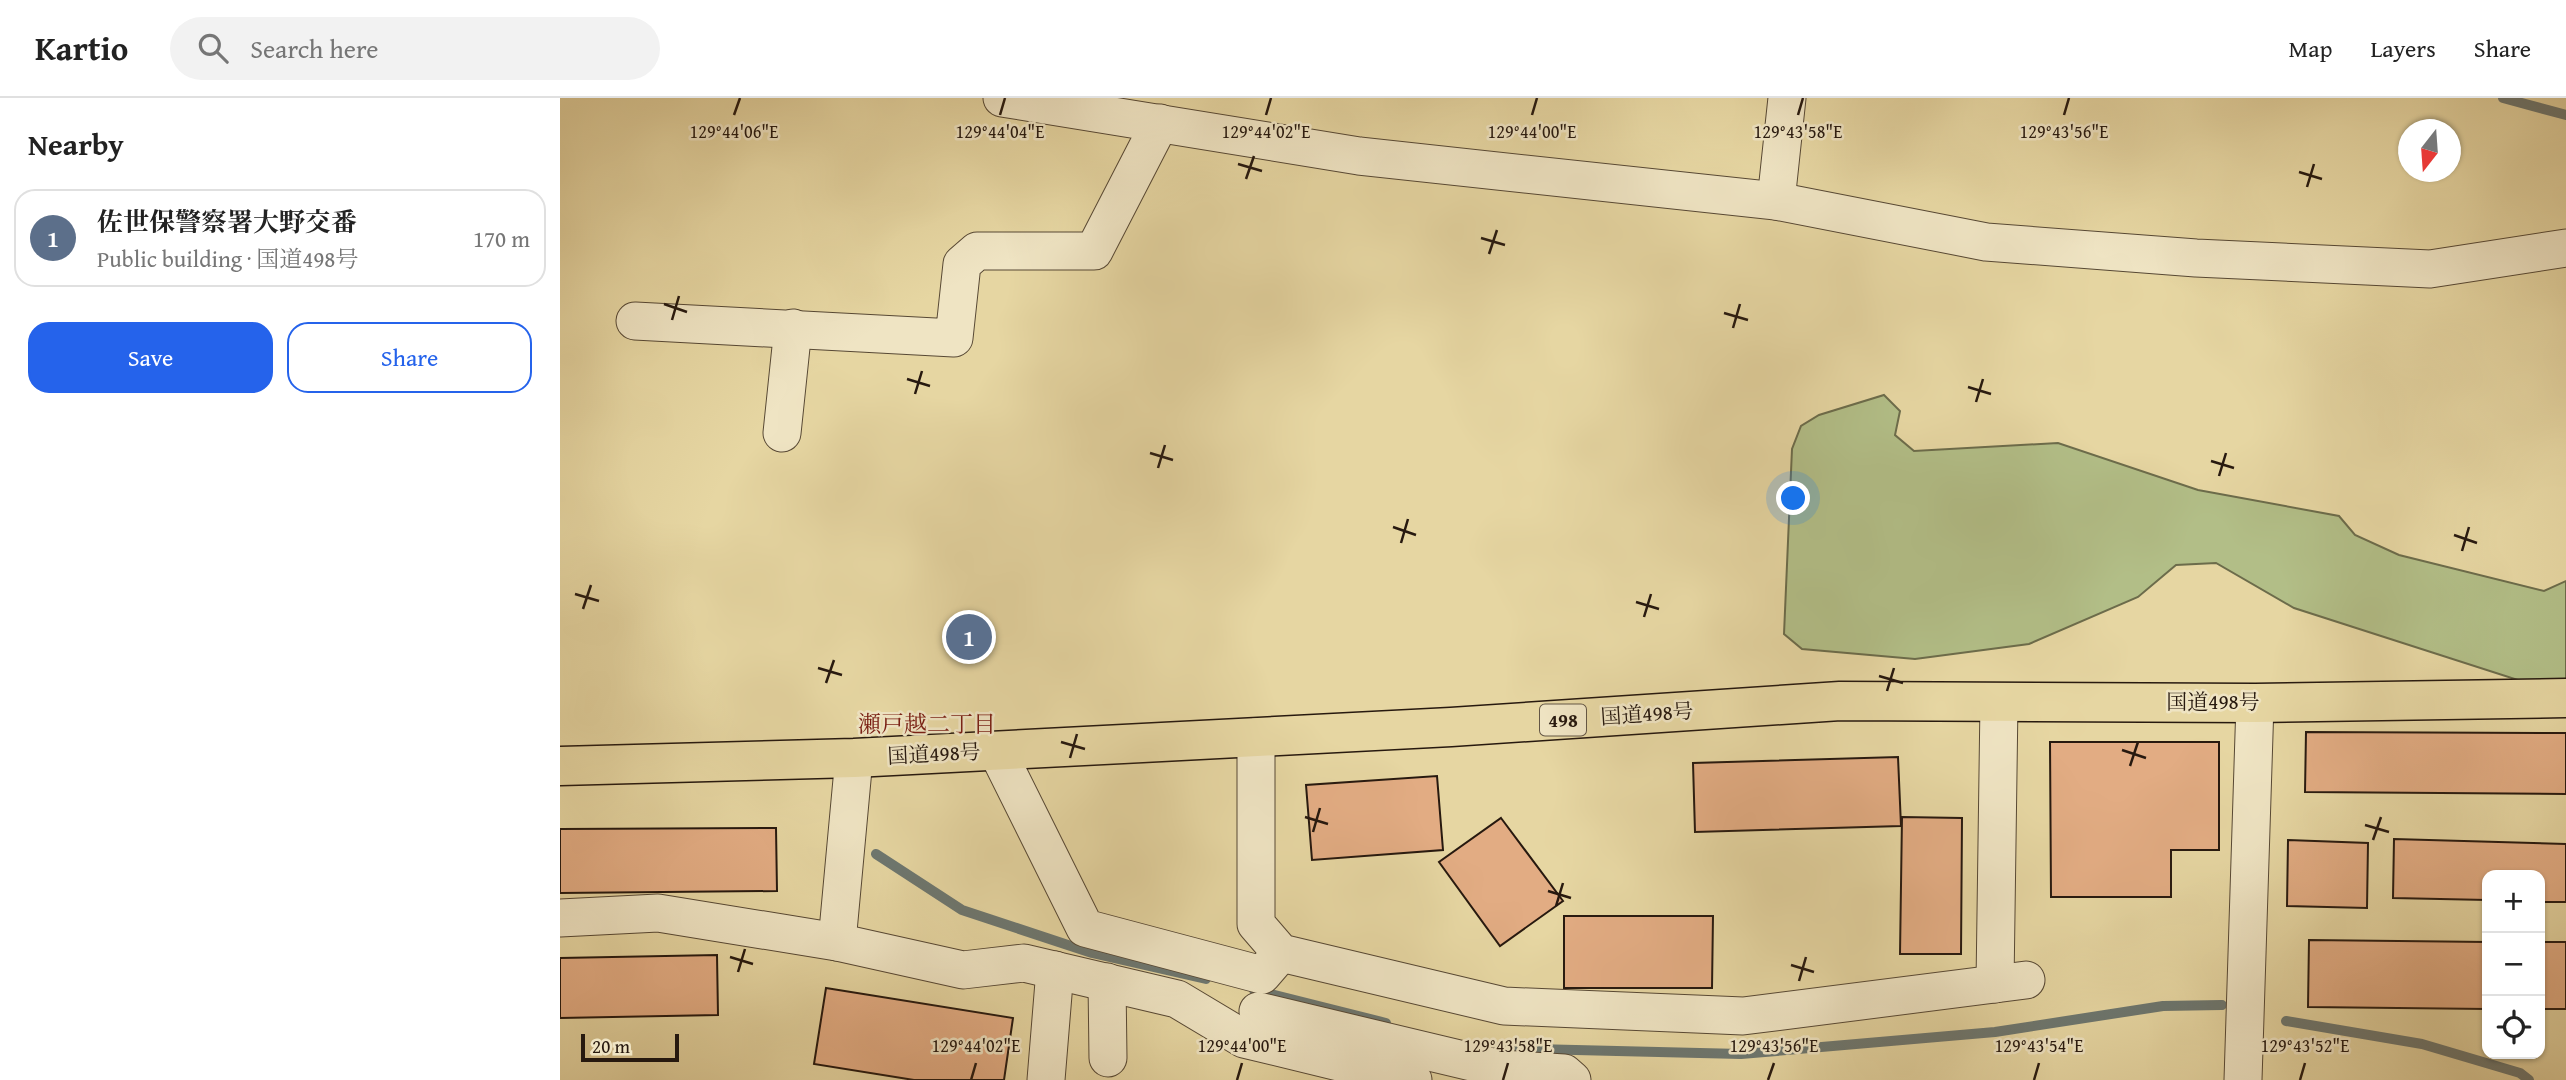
<!DOCTYPE html>
<html lang="en">
<head>
<meta charset="utf-8">
<style>
	body { margin:0; font-family:"Gentium Book Plus","Noto Serif JP",serif; background:#f2f2f2; color:#222 }
	.controls { position:absolute; right:21px; bottom:21px; display:grid; overflow:hidden; border-radius:14px; box-shadow:0 2px 5px #0004 }
	.controls button { width:63px; height:63px; display:grid; place-items:center; padding:0; border:0; border-bottom:2px solid #e0e0e0; background:#fff; color:#222; font:35px sans-serif }
	.compass { position:absolute; left:1838px; top:21px; width:63px; height:63px; border-radius:50%; background:#fff; box-shadow:0 2px 5px #0004; rotate:197deg }
	.scale { position:absolute; left:21px; bottom:18px; width:98px; box-sizing:border-box; padding-left:7px; border:4px solid #27190f; border-top:0; font-size:19px; line-height:24px; white-space:nowrap; color:#27190f; -webkit-text-stroke:5px #efe4c3; paint-order:stroke }
	.you { position:absolute; left:1234px; top:401px; width:24px; height:24px; margin:-18px; border:5px solid #fff; border-radius:50%; background:#1a73e8; box-shadow:0 0 0 10px #1a73e833 }
	.badge { display:grid; place-items:center; width:46px; height:46px; border-radius:50%; background:#2563eb; color:#fff; font-size:23px; font-weight:700 }
	.pin { position:absolute; translate:-50% -50%; border:4px solid #fff; box-shadow:0 2px 7px #0006 }
	.list { margin:0; padding:0; list-style:none }
	h2 { display:flex; justify-content:space-between; align-items:center; height:91px; margin:0; padding:0 28px; font-size:30px }
	h2 small { font-size:23px; font-weight:400; color:#767676 }
	.list li { display:grid; grid-template-columns:46px 1fr auto; gap:21px; align-items:center; box-sizing:border-box; height:98px; margin:0 14px 14px; padding:0 14px; border:2px solid #e0e0e0; border-radius:21px }
	.list b { display:block; font-size:26px; white-space:nowrap }
	.list p { margin:0; font-size:23px; white-space:nowrap; color:#767676 }
	.list em { font-size:23px; font-style:normal; color:#767676 }
	.actions { display:flex; gap:14px; padding:21px 28px }
	.actions a { flex:1; padding:16px 0; border:2px solid #2563eb; border-radius:21px; text-align:center; font-size:24px; color:#2563eb }
	.actions .main { background:#2563eb; color:#fff }
	.icon { flex:none; width:38px; height:38px; fill:none; stroke:currentColor; stroke-width:2; stroke-linecap:round; stroke-linejoin:round }
	.map { position:relative; flex:none; width:2006px; height:982px; overflow:hidden }
	header { display:flex; align-items:center; gap:42px; box-sizing:border-box; height:98px; padding:0 35px; background:#fff; border-bottom:2px solid #e0e0e0 }
	header strong { font-size:33px }
	nav { display:flex; gap:38px; margin-inline-start:auto; font-size:24px }
	.search { width:490px; height:63px; background:#f2f2f2; display:flex; align-items:center; gap:18px; box-sizing:border-box; padding:0 24px; border-radius:38px; color:#767676; font-size:26px }
	main { display:flex }
	aside { flex:1; background:#fff }
	.map>svg:first-child { display:block }
	.green { fill:#b2be87; stroke:#6c6c4b; stroke-width:2 }
	.lines { fill:none; stroke-linecap:round; stroke-linejoin:round }
	.stream { stroke:#6d7770; stroke-width:10 }
	.building { fill:#e2ac83; stroke:#27190f; stroke-width:2 }
	.minor-casing { stroke:#574834; stroke-width:39 }
	.trunk-casing { stroke:#27190f; stroke-width:41 }
	.minor { stroke:#efe4c3; stroke-width:37 }
	.trunk { stroke:#e6d6a2; stroke-width:38 }
	.ticks { fill:none; stroke:#27190f; stroke-width:2.5 }
	.labels { text-anchor:middle; stroke-width:5; stroke-linejoin:round; paint-order:stroke }
	.shield { fill:#efe4c3; stroke:#635645; stroke-width:2 }
	.shield-label { font-size:19px; font-weight:bold; fill:#27190f }
	.street-label { font-size:21px; fill:#27190f; stroke:#efe4c3 }
	.neighbourhood-label { font-size:23px; fill:#7a1f14; stroke:#efe4c3 }
	.ticks-label { font-size:18px; text-anchor:middle; fill:#27190f; stroke:#efe4c3; stroke-width:5; stroke-linejoin:round; paint-order:stroke }
</style>
</head>
<body>
<header>
<strong>Kartio</strong>
<div class="search"><svg class="icon" aria-label="search" viewBox="0 0 24 24"><circle cx="10" cy="10" r="6"/><path d="M15 15l6 6"/></svg>Search here</div>
<nav><a>Map</a><a>Layers</a><a>Share</a></nav>
</header>
<main>
<aside>
<h2>Nearby<small></small></h2>
<ul class="list">
<li><span class="badge" style="background:#5c6f8a">1</span><div><b>佐世保警察署大野交番</b><p>Public building · 国道498号</p></div><em>170 m</em></li>
</ul>
<div class="actions"><a class="main">Save</a><a>Share</a></div>
</aside>
<div class="map">
<svg width="2006" height="982" viewBox="0 0 2006 982">
	<rect width="100%" height="100%" fill="#e6d6a2"/>
	<filter id="stains"><feTurbulence type="fractalNoise" baseFrequency=".00286" numOctaves="4"/><feColorMatrix values="0 0 0 0 .2 0 0 0 0 .09 0 0 0 0 .02 0 0 0 .5 -.17"/></filter>
	<radialGradient id="worn" r=".72"><stop offset=".6" stop-color="#630" stop-opacity="0"/><stop offset="1" stop-color="#630" stop-opacity=".3"/></radialGradient>
	<!-- green -->
	<polygon class="green" points="1324,297 1340,313 1335,337 1354,353 1498,345 1638,392 1779,418 1795,437 1839,457 1984,493 2006,483 2006,581 1964,584 1734,510 1656,465 1616,467 1578,499 1469,546 1355,561 1242,551 1224,536 1232,351 1241,328 1259,317"/>
	<g class="lines">
		<!-- stream -->
		<g class="stream">
			<polyline points="1943,0 2006,17"/>
			<polyline points="316,756 402,812 532,855 646,881"/>
			<polyline points="694,892 826,925"/>
			<polyline points="1726,923 1862,946 1960,975 1969,982"/>
			<polyline points="929,950 1181,956 1435,934 1603,908 1662,907"/>
		</g>
	</g>
	<!-- building -->
	<g class="building">
		<polygon points="1746,634 2006,635 2006,696 1745,694"/>
		<polygon points="1490,644 1659,644 1659,752 1611,752 1611,799 1491,799"/>
		<polygon points="1338,659 1341,728 1135,734 1133,665"/>
		<polygon points="877,678 883,752 752,762 746,687"/>
		<polygon points="1342,719 1402,720 1401,856 1340,856"/>
		<polygon points="941,720 1003,803 940,848 879,764"/>
		<polygon points="216,730 217,793 0,795 0,731"/>
		<polygon points="1834,741 2006,746 2006,804 1980,804 1980,777 1927,777 1927,802 1833,800"/>
		<polygon points="1728,742 1808,745 1807,810 1727,808"/>
		<polygon points="1004,818 1153,818 1152,890 1004,890"/>
		<polygon points="1749,842 1927,844 1927,911 1748,909"/>
		<rect x="1980" y="844" width="26" height="67"/>
		<polygon points="157,857 158,917 0,920 0,860"/>
		<polygon points="266,890 453,920 444,982 354,982 254,966"/>
	</g>
	<g class="lines">
		<defs>
			<g id="minor">
				<polyline points="442,0 799,58 1216,103 1426,144 1636,160 1870,171 2006,150"/>
				<polyline points="1216,103 1227,0"/>
				<polyline points="75,223 394,240 402,166 417,153 534,153 600,25"/>
				<polyline points="222,335 233,230"/>
				<polyline points="696,639 696,826 721,855 944,908 1183,918 1466,882"/>
				<polyline points="437,653 525,830 702,877 721,855"/>
				<polyline points="0,820 98,815 277,844 403,872 464,865 617,901 684,941 853,982"/>
				<polyline points="277,844 294,660"/>
				<polyline points="547,884 548,960"/>
				<polyline points="1435,886 1439,604"/>
				<polyline points="698,913 941,971 1004,975 1012,982"/>
				<polyline points="486,982 495,872"/>
				<polyline points="1683,982 1695,605"/>
			</g>
			<polyline id="trunk" points="0,668 294,660 891,629 1280,603 1695,605 2006,600"/>
		</defs>
		<!-- minor casing -->
		<use href="#minor" class="minor-casing"/>
		<!-- trunk casing -->
		<use href="#trunk" class="trunk-casing"/>
		<!-- minor -->
		<use href="#minor" class="minor"/>
		<!-- trunk -->
		<use href="#trunk" class="trunk"/>
	</g>
	<!-- ticks -->
	<path class="ticks" d="M174,17L180,0M440,17L445,0M706,17L711,0M972,17L977,0M1238,17L1243,0M1504,17L1509,0M678,66L702,73M1739,74L1762,81M686,81L694,58M1747,89L1754,66M921,140L945,147M929,156L937,132M104,206L127,214M1164,215L1188,222M112,222L119,198M1173,230L1180,206M347,281L370,288M1408,289L1431,296M355,296L362,273M1416,304L1423,281M590,355L613,362M1651,363L1674,370M598,370L605,347M1659,378L1666,355M833,429L856,437M1894,437L1917,445M841,445L848,421M1902,453L1909,429M15,496L39,503M1076,504L1099,511M23,511L31,487M1084,519L1091,496M258,570L282,577M1319,578L1343,585M266,585L274,562M1327,593L1334,570M501,644L525,651M1562,652L1586,660M510,660L517,636M1570,668L1578,644M745,719L768,726M1805,727L1829,734M753,734L760,710M1813,742L1821,719M988,793L1011,800M996,808L1003,785M170,859L193,866M1231,867L1254,874M178,874L185,851M1239,883L1246,859M411,982L416,965M677,982L682,965M943,982L948,965M1208,982L1214,965M1474,982L1479,965M1740,982L1745,965"/>
	<g class="labels">
		<!-- shield labels -->
		<rect class="shield" x="980" y="606.5" width="46" height="31" rx="5"/>
		<g class="shield-label">
			<text x="1003" y="629">498</text>
		</g>
		<!-- street labels -->
		<g class="street-label">
			<text x="1653" y="611">国道498号</text>
			<text transform="translate(1087 616) rotate(-4)" y="7">国道498号</text>
			<text transform="translate(374 656) rotate(-3)" y="7">国道498号</text>
		</g>
		<!-- neighbourhood labels -->
		<g class="neighbourhood-label">
			<text x="367" y="634">瀬戸越二丁目</text>
		</g>
	</g>
	<g class="ticks-label">
		<text x="174" y="40">129°44'06"E</text>
		<text x="440" y="40">129°44'04"E</text>
		<text x="706" y="40">129°44'02"E</text>
		<text x="972" y="40">129°44'00"E</text>
		<text x="1238" y="40">129°43'58"E</text>
		<text x="1504" y="40">129°43'56"E</text>
		<text x="416" y="954">129°44'02"E</text>
		<text x="682" y="954">129°44'00"E</text>
		<text x="948" y="954">129°43'58"E</text>
		<text x="1214" y="954">129°43'56"E</text>
		<text x="1479" y="954">129°43'54"E</text>
		<text x="1745" y="954">129°43'52"E</text>
	</g>
	<rect width="100%" height="100%" filter="url(#stains)"/>
	<rect width="100%" height="100%" fill="url(#worn)"/>
</svg>
<div class="controls">
<button>+</button>
<button>−</button>
<button><svg class="icon" aria-label="locate" viewBox="0 0 24 24"><circle cx="12" cy="12" r="6"/><path d="M12 2v4M12 18v4M2 12h4M18 12h4"/></svg></button>
</div>
<svg class="compass" viewBox="-18 -18 36 36"><path d="M0-13l5 13h-10z" fill="#e53935"/><path d="M0 13l5-13h-10z" fill="#767676"/></svg>
<div class="scale">20 m</div>
<div class="you"></div>
<div class="pin badge" style="left:409px;top:539px;background:#5c6f8a">1</div>
</div>
</main>
</body>
</html>
